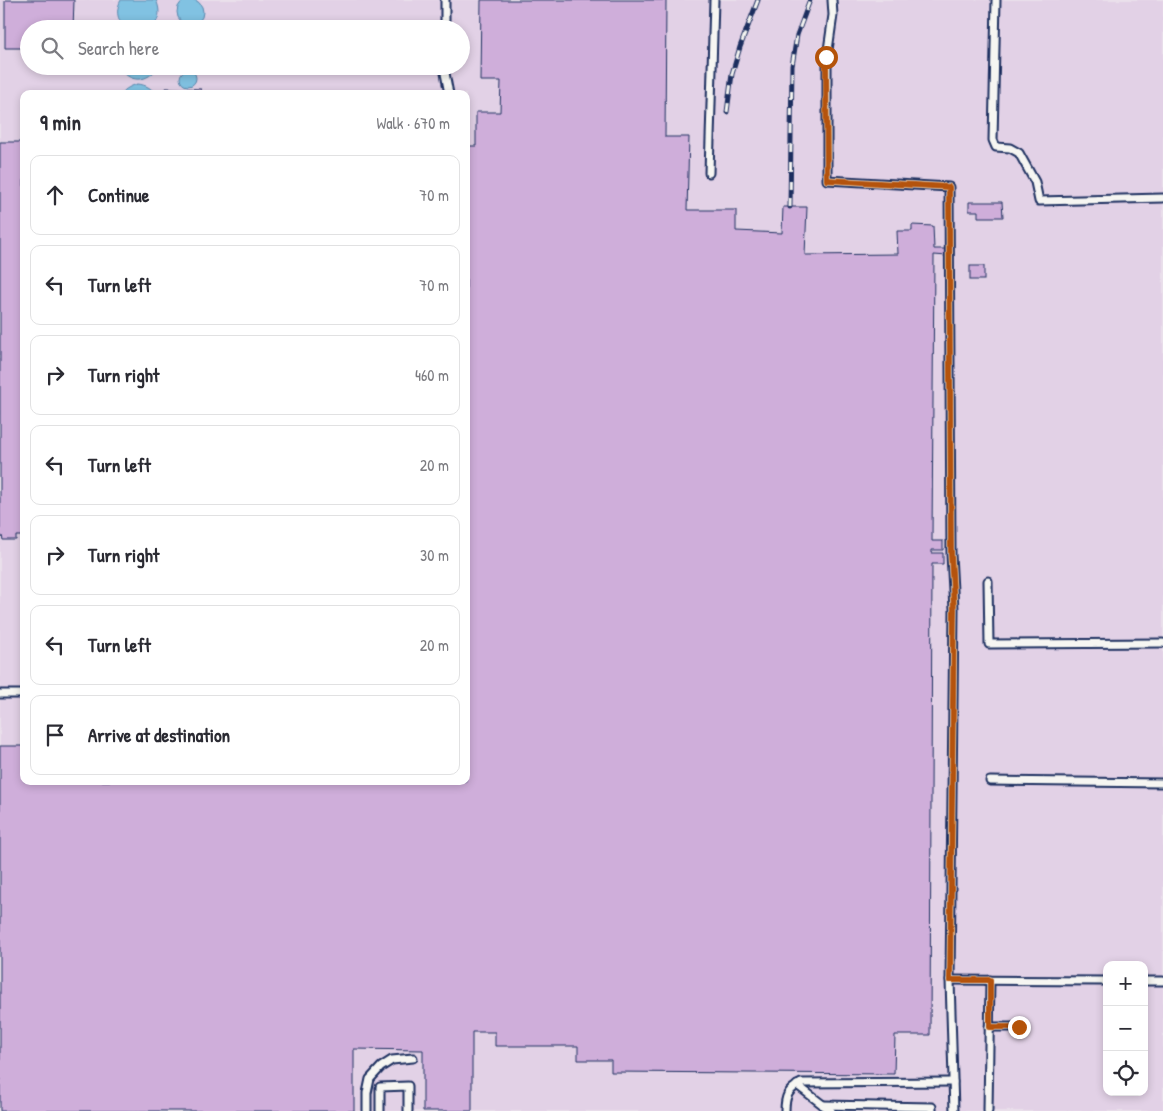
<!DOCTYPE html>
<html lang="en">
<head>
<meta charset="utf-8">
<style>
	body { margin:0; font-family:"Patrick Hand",sans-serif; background:#f7f7f7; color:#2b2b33 }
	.controls { position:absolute; right:15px; bottom:15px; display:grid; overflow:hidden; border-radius:10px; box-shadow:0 2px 8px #0003 }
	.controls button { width:45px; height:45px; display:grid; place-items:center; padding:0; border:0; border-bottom:1px solid #e1e1e2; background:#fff; color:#2b2b33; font:25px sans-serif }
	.stop { position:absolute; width:15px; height:15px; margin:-11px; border:4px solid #b45309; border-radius:50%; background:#fff }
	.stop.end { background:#b45309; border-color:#fff; box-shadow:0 1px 5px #0008 }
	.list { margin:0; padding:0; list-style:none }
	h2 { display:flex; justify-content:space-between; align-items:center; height:65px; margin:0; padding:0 20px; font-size:21px }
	h2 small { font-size:16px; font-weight:400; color:#7c7c81 }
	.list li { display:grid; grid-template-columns:32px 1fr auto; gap:15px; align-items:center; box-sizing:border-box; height:80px; margin:0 10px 10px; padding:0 10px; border:1px solid #e1e1e2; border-radius:10px }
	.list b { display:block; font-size:19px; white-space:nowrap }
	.list em { font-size:16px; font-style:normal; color:#7c7c81 }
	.icon { flex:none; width:28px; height:28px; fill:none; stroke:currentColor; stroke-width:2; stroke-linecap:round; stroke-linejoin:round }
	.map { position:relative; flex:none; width:1163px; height:1111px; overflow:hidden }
	.search { position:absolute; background:#fff; box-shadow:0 2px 8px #0003; left:20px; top:20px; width:450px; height:55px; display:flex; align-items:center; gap:12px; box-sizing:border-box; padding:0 18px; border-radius:28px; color:#7c7c81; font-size:19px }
	.panel { position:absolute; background:#fff; box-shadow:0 2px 8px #0003; left:20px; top:90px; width:450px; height:695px; border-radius:10px }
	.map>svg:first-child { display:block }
	.built { fill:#e2d1e6; fill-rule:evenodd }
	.water { fill:#81c2e2; stroke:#5887ad }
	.building { fill:#cfaeda; stroke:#1b2f5e }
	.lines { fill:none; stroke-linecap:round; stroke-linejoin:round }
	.lane-casing { stroke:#1b2f5e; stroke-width:11 }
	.lane { stroke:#f6f6f2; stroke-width:7 }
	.rail-casing { stroke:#1b2f5e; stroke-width:5 }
	.rail { stroke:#f6f6f2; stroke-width:3; stroke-dasharray:9; stroke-linecap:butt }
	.route { stroke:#b45309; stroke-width:6 }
</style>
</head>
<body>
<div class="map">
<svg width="1163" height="1111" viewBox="0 0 1163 1111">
	<rect width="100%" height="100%" fill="#eae0eb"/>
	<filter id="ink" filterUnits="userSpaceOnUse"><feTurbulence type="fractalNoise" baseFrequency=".02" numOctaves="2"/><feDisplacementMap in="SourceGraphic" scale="10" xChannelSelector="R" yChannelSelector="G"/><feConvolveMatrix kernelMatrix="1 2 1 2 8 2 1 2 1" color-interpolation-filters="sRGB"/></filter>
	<g filter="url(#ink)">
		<!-- built -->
		<path class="built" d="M0,0H1163V1111H0ZM29,29H461V66H29ZM24,94H466V781H24ZM1107,965H1144V1092H1107Z"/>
		<!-- water -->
		<g class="water">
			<circle cx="190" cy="12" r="13"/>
			<path d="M121,0H156C161,11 160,21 150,29H127C117,21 115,11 121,0Z"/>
			<path d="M119,66H158C149,83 128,84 119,66Z"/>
			<circle cx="188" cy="78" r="8"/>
			<path d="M138,84C146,85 151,88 156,94H121C126,88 131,86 138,84Z"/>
		</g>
		<!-- building -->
		<g class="building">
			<polygon points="5,0 74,0 73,29 29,29 29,48 5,48"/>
			<polygon points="481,0 666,0 665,137 689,137 687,210 736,210 736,231 782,233 783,207 807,207 805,255 898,254 897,231 912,231 912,225 933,226 934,249 947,249 947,256 934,255 932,541 943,541 943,550 932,550 932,553 943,553 943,564 932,564 930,1035 895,1035 894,1074 611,1072 611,1060 578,1060 578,1046 495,1046 495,1032 472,1032 472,1111 423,1111 423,1050 354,1049 354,1111 0,1111 0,746 24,746 24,781 466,781 466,146 476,146 476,112 500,112 501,81 480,81"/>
			<polygon points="166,88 201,89 201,94 166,94"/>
			<polygon points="0,142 24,142 24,536 16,536 16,540 3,540 2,536 0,536"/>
			<polygon points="969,202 1002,202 1003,217 978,217 978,211 969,211"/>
			<rect x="970" y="266" width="14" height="14"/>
		</g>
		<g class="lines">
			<defs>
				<g id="lane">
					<polyline points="832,0 833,15 827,57 827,180 949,187 951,554 954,609 950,980 954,1111"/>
					<polyline points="996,0 993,140 996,147 1010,148 1019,153 1035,182 1039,201 1163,198"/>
					<polyline points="445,29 445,0"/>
					<polyline points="445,66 445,73 449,94"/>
					<polyline points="709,173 714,0"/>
					<polyline points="988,581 989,644 1163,643"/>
					<polyline points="0,694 24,694"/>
					<polyline points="990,781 1163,783"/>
					<polyline points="950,980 1107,981"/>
					<polyline points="1144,981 1163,981"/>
					<polyline points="989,1027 1019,1027"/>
					<polyline points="797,1085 831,1111"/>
					<polyline points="823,1105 932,1107 932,1111"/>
					<polyline points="367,1111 367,1093 370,1079 381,1067 392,1060 413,1058"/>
					<polyline points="380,1111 380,1087 408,1086 408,1111"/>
					<path d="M785,1111C785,1096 788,1090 801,1083L953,1082"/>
					<polyline points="988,1111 990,980"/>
				</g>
			</defs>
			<!-- lane casing -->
			<use href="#lane" class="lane-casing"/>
			<!-- lane -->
			<use href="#lane" class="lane"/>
			<defs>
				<g id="rail">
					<polyline points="727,112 732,74 740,47 758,0"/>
					<polyline points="790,207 792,66 797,35 810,0"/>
				</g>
			</defs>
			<!-- rail casing -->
			<use href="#rail" class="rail-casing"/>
			<!-- rail -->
			<use href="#rail" class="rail"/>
		</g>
	</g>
	<g class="lines" filter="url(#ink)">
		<!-- route -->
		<polyline class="route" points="826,57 827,180 949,187 951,554 954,609 950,980 990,980 990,1027 1019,1027"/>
	</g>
</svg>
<div class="controls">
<button>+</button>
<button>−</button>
<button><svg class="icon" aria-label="locate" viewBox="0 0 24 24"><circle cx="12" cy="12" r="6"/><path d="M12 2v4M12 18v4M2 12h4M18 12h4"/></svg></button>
</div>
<div class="stop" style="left:826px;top:57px"></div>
<div class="stop end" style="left:1019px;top:1027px"></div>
<div class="search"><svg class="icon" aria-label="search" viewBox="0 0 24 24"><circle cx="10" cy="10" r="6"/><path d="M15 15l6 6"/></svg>Search here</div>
<section class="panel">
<h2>9 min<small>Walk · 670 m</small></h2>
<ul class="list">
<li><svg class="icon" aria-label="ahead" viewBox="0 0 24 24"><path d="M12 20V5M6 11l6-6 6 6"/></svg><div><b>Continue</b></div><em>70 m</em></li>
<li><svg class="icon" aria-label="left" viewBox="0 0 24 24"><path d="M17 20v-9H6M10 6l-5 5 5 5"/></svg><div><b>Turn left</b></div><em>70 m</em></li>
<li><svg class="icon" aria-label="right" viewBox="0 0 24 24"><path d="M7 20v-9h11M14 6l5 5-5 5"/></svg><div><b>Turn right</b></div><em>460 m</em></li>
<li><svg class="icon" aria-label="left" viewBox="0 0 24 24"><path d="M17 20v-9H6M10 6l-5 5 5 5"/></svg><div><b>Turn left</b></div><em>20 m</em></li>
<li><svg class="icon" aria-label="right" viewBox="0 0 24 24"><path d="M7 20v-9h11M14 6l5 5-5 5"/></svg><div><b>Turn right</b></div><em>30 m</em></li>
<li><svg class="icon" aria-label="left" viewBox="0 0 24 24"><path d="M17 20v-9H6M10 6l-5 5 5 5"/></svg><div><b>Turn left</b></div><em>20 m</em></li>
<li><svg class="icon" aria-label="arrive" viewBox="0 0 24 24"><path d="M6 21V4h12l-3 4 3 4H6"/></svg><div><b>Arrive at destination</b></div></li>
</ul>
</section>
</div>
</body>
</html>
